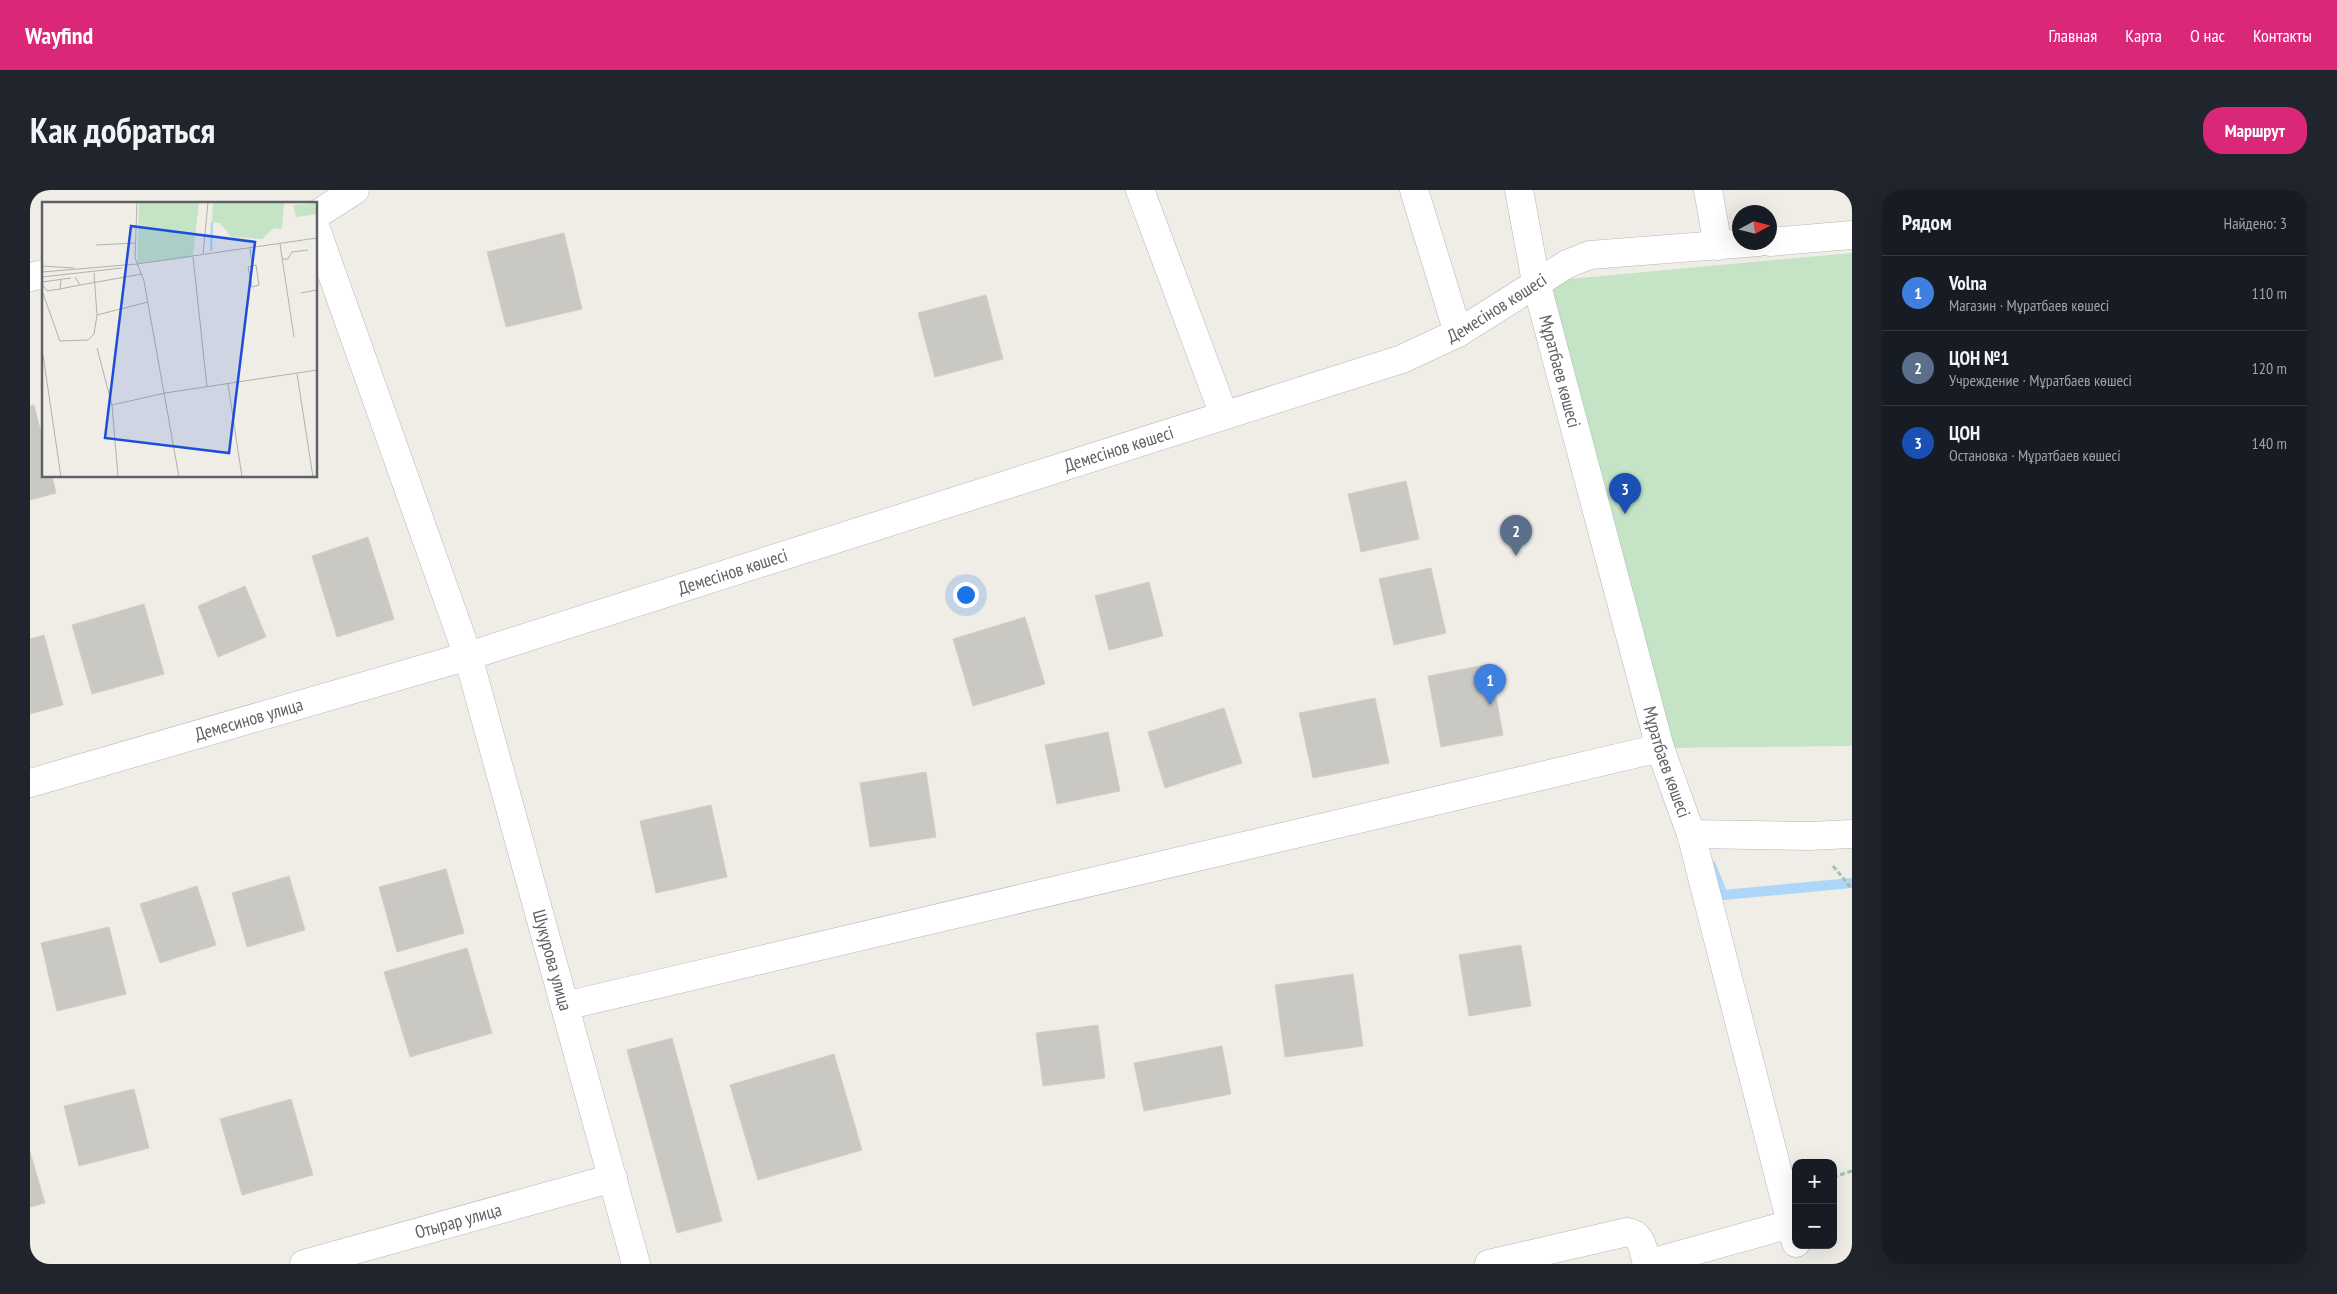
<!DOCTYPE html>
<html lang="ru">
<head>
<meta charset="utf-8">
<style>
	body { margin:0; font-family:"PT Sans Narrow",sans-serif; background:#20242c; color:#f1f3f6 }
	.controls { position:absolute; right:15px; bottom:15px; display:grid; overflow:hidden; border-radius:10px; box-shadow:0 5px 20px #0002 }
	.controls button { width:45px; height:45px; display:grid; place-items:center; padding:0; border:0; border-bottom:1px solid #363941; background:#171b24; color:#f1f3f6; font:25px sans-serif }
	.compass { position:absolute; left:1702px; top:15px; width:45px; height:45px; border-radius:50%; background:#171b24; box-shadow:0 5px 20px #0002; rotate:83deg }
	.you { position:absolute; left:935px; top:404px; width:18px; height:18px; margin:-12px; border:4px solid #fff; border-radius:50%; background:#1a73e8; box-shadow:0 0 0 8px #1a73e833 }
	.badge { display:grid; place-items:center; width:32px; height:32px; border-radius:50%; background:#db2777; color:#fff; font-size:16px; font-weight:700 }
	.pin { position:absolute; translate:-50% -41px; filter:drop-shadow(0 1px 2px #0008) }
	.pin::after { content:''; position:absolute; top:26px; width:18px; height:15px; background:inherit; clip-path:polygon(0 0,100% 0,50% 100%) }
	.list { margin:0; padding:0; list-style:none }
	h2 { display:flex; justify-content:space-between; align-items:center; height:65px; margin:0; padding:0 20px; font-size:21px }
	h2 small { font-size:16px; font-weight:400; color:#9ea1a6 }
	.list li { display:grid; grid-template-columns:32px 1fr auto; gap:15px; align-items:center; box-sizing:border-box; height:75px; padding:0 20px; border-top:1px solid #363941 }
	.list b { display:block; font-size:19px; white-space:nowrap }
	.list p { margin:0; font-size:16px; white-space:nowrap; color:#9ea1a6 }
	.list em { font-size:16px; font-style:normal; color:#9ea1a6 }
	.map { position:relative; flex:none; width:1822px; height:1074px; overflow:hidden; border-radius:20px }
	header { display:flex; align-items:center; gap:30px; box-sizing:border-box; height:70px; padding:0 25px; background:#db2777; color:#fff }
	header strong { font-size:24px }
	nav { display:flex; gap:28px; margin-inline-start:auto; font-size:18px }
	.intro { display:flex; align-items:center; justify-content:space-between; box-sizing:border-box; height:120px; padding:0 30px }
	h1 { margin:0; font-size:35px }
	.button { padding:12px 22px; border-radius:20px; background:#db2777; color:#fff; font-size:18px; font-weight:700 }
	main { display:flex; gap:30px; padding:0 30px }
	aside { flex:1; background:#171b24; border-radius:20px; box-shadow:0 5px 20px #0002 }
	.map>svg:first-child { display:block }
	.green { fill:#c5e4c6 }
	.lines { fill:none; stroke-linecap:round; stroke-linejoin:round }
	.stream { stroke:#add6f8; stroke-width:10 }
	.building { fill:#cac8c3; stroke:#d3cfc5 }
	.minor-casing { stroke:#b3b6ba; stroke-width:29 }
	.path { stroke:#9ec5ab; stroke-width:3; stroke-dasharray:5 2.5; stroke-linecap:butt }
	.minor { stroke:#fff; stroke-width:28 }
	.labels { text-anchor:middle; stroke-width:4; stroke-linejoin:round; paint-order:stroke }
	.street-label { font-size:18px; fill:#5e6165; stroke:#fff }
	.inset-river { fill:none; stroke:#add6f8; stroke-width:2.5 }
	.inset-road { fill:none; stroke:#b1b1ae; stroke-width:1 }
	.view { fill:#1d4ed8; fill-opacity:0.15; stroke:#1d4ed8; stroke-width:2.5 }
	.inset-edge { fill:none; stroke:#5e6165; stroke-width:2.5 }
</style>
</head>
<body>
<header>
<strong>Wayfind</strong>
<nav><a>Главная</a><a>Карта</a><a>О нас</a><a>Контакты</a></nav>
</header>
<div class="intro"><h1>Как добраться</h1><a class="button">Маршрут</a></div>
<main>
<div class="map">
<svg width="1822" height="1074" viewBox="0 0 1822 1074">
	<rect width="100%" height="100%" fill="#efede6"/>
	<!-- green -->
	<polygon class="green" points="1822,63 1822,556 1630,558 1506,92"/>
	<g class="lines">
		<!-- stream -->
		<polyline class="stream" points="1681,675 1693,705 1822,693"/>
	</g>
	<!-- building -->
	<g class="building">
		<polygon points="534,43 552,119 476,137 457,62"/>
		<polygon points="956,105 973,169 905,187 888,123"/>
		<polygon points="4,215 14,254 14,286 22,286 26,303 0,310 0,216"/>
		<polygon points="1376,291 1389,349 1331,362 1318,304"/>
		<polygon points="338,347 364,429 307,447 282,366"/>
		<polygon points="1401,378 1416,443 1364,455 1349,389"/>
		<polygon points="1119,392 1133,446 1079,460 1065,406"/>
		<polygon points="215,396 236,447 188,467 168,416"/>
		<polygon points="114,414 134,484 62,504 42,435"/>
		<polygon points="995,427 1015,494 943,516 923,449"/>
		<polygon points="14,445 33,515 0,524 0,449"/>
		<polygon points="1460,474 1473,545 1411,557 1398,486"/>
		<polygon points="1345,508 1359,573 1283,588 1269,523"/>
		<polygon points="1194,518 1212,573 1135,598 1118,542"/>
		<polygon points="1078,542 1090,601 1027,614 1015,555"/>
		<polygon points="896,582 906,647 840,657 830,593"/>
		<polygon points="681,615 697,687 626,703 610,631"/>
		<polygon points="416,679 434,743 367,762 349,697"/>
		<polygon points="259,686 275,740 217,757 202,703"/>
		<polygon points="167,696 186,755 130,773 110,714"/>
		<polygon points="79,737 96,804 27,821 11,753"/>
		<polygon points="1491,755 1501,816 1439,826 1429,765"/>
		<polygon points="437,758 462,843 380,867 354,782"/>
		<polygon points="1323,784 1333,856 1255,867 1245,795"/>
		<polygon points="1068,835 1075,888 1013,896 1006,843"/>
		<polygon points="642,848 692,1031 647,1043 597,860"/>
		<polygon points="1192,856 1201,904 1114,921 1104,873"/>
		<polygon points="804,864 832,960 728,990 700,895"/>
		<polygon points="104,899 119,958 49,976 34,916"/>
		<polygon points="261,909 283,985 212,1005 190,929"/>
		<polygon points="0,962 15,1013 0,1017"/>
	</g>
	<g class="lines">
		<defs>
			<g id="minor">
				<polyline points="1110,0 1194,225"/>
				<polyline points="1384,0 1428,143"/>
				<path id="s1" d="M1489,0L1506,92L1630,558L1661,644L1766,1053"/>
				<polyline points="1678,0 1688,56"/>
				<polyline points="286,25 325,0"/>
				<path id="s2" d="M286,39L438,466L606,1074"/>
				<polyline points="1740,52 1822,45"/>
				<polyline points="0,87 14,84"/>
				<path id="s3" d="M0,593L438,466L1372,169L1428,143L1537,74L1560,65L1729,52"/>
				<polyline points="1661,644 1779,646 1822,644"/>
				<polyline points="535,816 1630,558"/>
				<path id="s4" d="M274,1074L583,988"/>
				<path d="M1459,1074L1597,1042C1613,1044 1613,1061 1617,1074L1761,1034"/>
			</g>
		</defs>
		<!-- minor casing -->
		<use href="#minor" class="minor-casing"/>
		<!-- path -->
		<g class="path">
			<polyline points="1803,676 1822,699"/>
			<polyline points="1803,987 1822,981"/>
		</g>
		<!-- minor -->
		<use href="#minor" class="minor"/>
	</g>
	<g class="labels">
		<!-- street labels -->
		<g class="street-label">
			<text dy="6" stroke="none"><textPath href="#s3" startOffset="1544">Демесінов көшесі</textPath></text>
			<text dy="6" stroke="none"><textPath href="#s1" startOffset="186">Мұратбаев көшесі</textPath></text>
			<text dy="6" stroke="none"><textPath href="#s3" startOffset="1139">Демесінов көшесі</textPath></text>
			<text dy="6" stroke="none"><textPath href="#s3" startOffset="734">Демесінов көшесі</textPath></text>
			<text dy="6" stroke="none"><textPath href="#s3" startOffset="228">Демесинов улица</textPath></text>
			<text dy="6" stroke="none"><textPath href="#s1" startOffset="591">Мұратбаев көшесі</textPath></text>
			<text dy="6" stroke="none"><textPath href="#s2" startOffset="769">Шукурова улица</textPath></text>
			<text dy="6" stroke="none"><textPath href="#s4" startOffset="160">Отырар улица</textPath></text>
		</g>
	</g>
	<!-- overview -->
	<g transform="translate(12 12)">
		<rect width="275" height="275" fill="#efede6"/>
		<path d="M97,0H157L151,55L95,62ZM171,0H242L240,27L232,26L220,37L189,35L178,21L170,20ZM273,1L275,12L254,15L251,3Z" fill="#c5e4c6"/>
		<path class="inset-river" d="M169,49L170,20"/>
		<path class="inset-road" d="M95,0L93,56L102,79L137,275M238,42L252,135M54,43L93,41M208,46L210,63M161,52L166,0M151,55L165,185M240,57H246L250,50L266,48M214,63L217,83L210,85L206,65ZM0,64L32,66M0,70L95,62L275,36M0,75L80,66M33,75L38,83L100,72M0,80L29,76M0,82L5,89L18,87L19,78M18,87L38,83M0,89L18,139L46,138L52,132L55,113L52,71M259,91L275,88M55,113L106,100M55,146L70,203L76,275M1,153L19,275M255,172L271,275M186,182L200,275M70,203L123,191L275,168"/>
		<path class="view" d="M89,24L213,40L187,251L63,236Z"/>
		<rect width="275" height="275" class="inset-edge"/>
	</g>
</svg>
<div class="controls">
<button>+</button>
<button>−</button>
</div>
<svg class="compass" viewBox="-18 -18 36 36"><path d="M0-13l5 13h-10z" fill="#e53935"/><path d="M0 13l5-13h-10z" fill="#9ea1a6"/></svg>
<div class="you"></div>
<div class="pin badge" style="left:1460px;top:515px;background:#3f7fe0">1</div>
<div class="pin badge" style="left:1486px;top:366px;background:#5c6f8a">2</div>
<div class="pin badge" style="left:1595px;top:324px;background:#1a4fb4">3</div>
</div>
<aside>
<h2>Рядом<small>Найдено: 3</small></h2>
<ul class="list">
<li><span class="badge" style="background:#3f7fe0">1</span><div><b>Volna</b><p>Магазин · Мұратбаев көшесі</p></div><em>110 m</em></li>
<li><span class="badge" style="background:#5c6f8a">2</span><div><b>ЦОН №1</b><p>Учреждение · Мұратбаев көшесі</p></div><em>120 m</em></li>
<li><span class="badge" style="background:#1a4fb4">3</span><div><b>ЦОН</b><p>Остановка · Мұратбаев көшесі</p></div><em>140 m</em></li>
</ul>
</aside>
</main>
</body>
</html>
